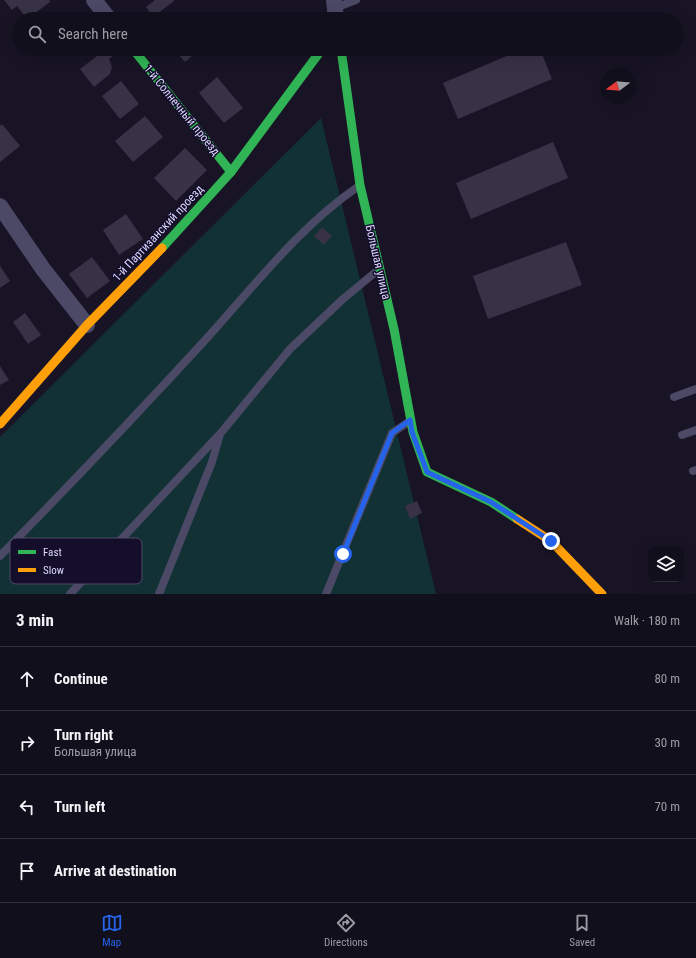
<!DOCTYPE html>
<html lang="en">
<head>
<meta charset="utf-8">
<style>
	body { margin:0; font-family:"Roboto Condensed",sans-serif; background:#1f1d29; color:#f1f3f6 }
	.controls { position:absolute; right:12px; bottom:12px; display:grid; overflow:hidden; border-radius:8px; box-shadow:0 4px 16px #0002 }
	.controls button { width:36px; height:36px; display:grid; place-items:center; padding:0; border:0; border-bottom:1px solid #312f3b; background:#120f1c; color:#f1f3f6; font:20px sans-serif }
	.compass { position:absolute; left:600px; top:68px; width:36px; height:36px; border-radius:50%; background:#120f1c; box-shadow:0 4px 16px #0002; rotate:254deg }
	.stop { position:absolute; width:12px; height:12px; margin:-9px; border:3px solid #2563eb; border-radius:50%; background:#fff }
	.stop.end { background:#2563eb; border-color:#fff; box-shadow:0 1px 4px #0008 }
	.list { margin:0; padding:0; list-style:none }
	h2 { display:flex; justify-content:space-between; align-items:center; height:52px; margin:0; padding:0 16px; font-size:17px }
	h2 small { font-size:13px; font-weight:400; color:#9c9ca3 }
	.list li { display:grid; grid-template-columns:26px 1fr auto; gap:12px; align-items:center; box-sizing:border-box; height:64px; padding:0 16px; border-top:1px solid #312f3b }
	.list b { display:block; font-size:15px; white-space:nowrap }
	.list p { margin:0; font-size:13px; white-space:nowrap; color:#9c9ca3 }
	.list em { font-size:13px; font-style:normal; color:#9c9ca3 }
	.icon { flex:none; width:22px; height:22px; fill:none; stroke:currentColor; stroke-width:2; stroke-linecap:round; stroke-linejoin:round }
	.map { position:relative; flex:none; width:696px; height:594px; overflow:hidden }
	.search { position:absolute; background:#120f1c; box-shadow:0 4px 16px #0002; left:12px; right:12px; top:12px; height:44px; display:flex; align-items:center; gap:10px; box-sizing:border-box; padding:0 14px; border-radius:22px; color:#9c9ca3; font-size:15px }
	.sheet { height:308px; background:#120f1c }
	nav { display:flex; justify-content:space-around; align-items:center; box-sizing:border-box; height:56px; border-top:1px solid #312f3b; background:#120f1c; font-size:11px; color:#9c9ca3 }
	nav a { display:grid; justify-items:center; gap:2px }
	nav .on { color:#2563eb }
	.map>svg:first-child { display:block }
	.green { fill:#113134 }
	.building { fill:#373246 }
	.lines { fill:none; stroke-linecap:round; stroke-linejoin:round }
	.lane { stroke:#4b4966; stroke-width:8 }
	.street { stroke:#4b4966; stroke-width:16 }
	.fast { stroke:#30b455; stroke-width:9 }
	.slow { stroke:#ff9f0a; stroke-width:9 }
	.route { stroke:#2563eb; stroke-width:5 }
	.labels { text-anchor:middle; stroke-width:3; stroke-linejoin:round; paint-order:stroke }
	.street-label { font-size:12px; fill:#ded8ff; stroke:#140e2b }
	.key { fill:#140e2b; stroke:#514b6b; stroke-width:1 }
	.key-label { font-size:11px; fill:#ded8ff }
</style>
</head>
<body>
<div class="map">
<svg width="696" height="594" viewBox="0 0 696 594">
	<rect width="100%" height="100%" fill="#181425"/>
	<!-- green -->
	<polygon class="green" points="321,118 436,594 0,594 0,437"/>
	<!-- building -->
	<g class="building">
		<polygon points="4,0 49,0 50,2 27,19 17,6 12,10"/>
		<polygon points="155,0 173,0 174,1 153,17 146,7"/>
		<polygon points="66,12 71,19 57,19"/>
		<polygon points="95,49 110,49 114,55 109,59 112,67 110,74 94,87 80,69 97,56 94,50"/>
		<polygon points="174,49 200,49 185,62"/>
		<polygon points="523,49 540,49 552,79 458,119 443,83"/>
		<polygon points="217,77 243,108 224,123 199,93"/>
		<polygon points="121,81 139,104 120,119 102,96"/>
		<polygon points="145,116 163,137 133,162 115,141"/>
		<polygon points="2,124 20,146 0,162 0,126"/>
		<polygon points="553,142 568,178 471,219 456,183"/>
		<polygon points="185,148 207,170 176,201 154,178"/>
		<polygon points="126,214 143,239 119,255 103,230"/>
		<polygon points="322,227 332,236 324,245 314,236"/>
		<polygon points="566,242 582,285 488,319 473,276"/>
		<polygon points="92,257 110,281 87,298 69,274"/>
		<polygon points="0,266 10,281 0,288"/>
		<polygon points="25,313 41,335 28,344 13,322"/>
		<polygon points="0,366 9,380 0,385"/>
		<polygon points="417,501 422,513 410,519 405,506"/>
	</g>
	<g class="lines">
		<!-- lane -->
		<g class="lane">
			<polyline points="335,8 356,0"/>
			<polyline points="674,397 696,389"/>
			<polyline points="682,435 696,430"/>
			<polyline points="693,471 696,470"/>
			<path d="M0,556C71,484 140,411 208,337C255,285 301,225 359,186"/>
			<polyline points="70,594 218,436"/>
			<polyline points="159,594 212,462 220,434 290,349 343,299 378,270"/>
			<polyline points="326,594 392,433 410,421"/>
		</g>
		<!-- street -->
		<g class="street">
			<polyline points="94,0 109,19"/>
			<polyline points="334,0 336,19"/>
			<polyline points="0,206 43,269 87,325"/>
		</g>
		<!-- fast -->
		<g class="fast">
			<polyline points="133,49 231,172"/>
			<polyline points="341,49 360,185 394,329 413,432 427,472 491,502 517,519"/>
			<polyline points="162,248 231,172 322,49"/>
		</g>
		<!-- slow -->
		<g class="slow">
			<polyline points="0,424 87,325 162,248"/>
			<polyline points="517,519 551,541 602,594"/>
		</g>
	</g>
	<g class="lines">
		<!-- route -->
		<polyline class="route" points="343,554 392,433 410,420 412,432 427,472 491,502 551,541"/>
	</g>
	<g class="labels">
		<!-- street labels -->
		<g class="street-label">
			<text transform="translate(182 110) rotate(51)" y="4">1-й Солнечный проезд</text>
			<text transform="translate(158 233) rotate(-47)" y="4">1-й Партизанский проезд</text>
			<text transform="translate(378 262) rotate(77)" y="4">Большая улица</text>
		</g>
	</g>
	<!-- legend -->
	<rect x="10" y="538" width="132" height="46" rx="6" class="key"/>
	<rect x="18" y="550" width="18" height="4" fill="#30b455"/>
	<rect x="18" y="568" width="18" height="4" fill="#ff9f0a"/>
	<g class="key-label">
		<text x="43" y="556">Fast</text>
		<text x="43" y="574">Slow</text>
	</g>
</svg>
<div class="controls">
<button><svg class="icon" aria-label="layers" viewBox="0 0 24 24"><path d="M12 4l9 5-9 5-9-5zM3 14l9 5 9-5"/></svg></button>
</div>
<svg class="compass" viewBox="-18 -18 36 36"><path d="M0-13l5 13h-10z" fill="#e53935"/><path d="M0 13l5-13h-10z" fill="#9c9ca3"/></svg>
<div class="stop" style="left:343px;top:554px"></div>
<div class="stop end" style="left:551px;top:541px"></div>
<div class="search"><svg class="icon" aria-label="search" viewBox="0 0 24 24"><circle cx="10" cy="10" r="6"/><path d="M15 15l6 6"/></svg>Search here</div>
</div>
<section class="sheet">
<h2>3 min<small>Walk · 180 m</small></h2>
<ul class="list">
<li><svg class="icon" aria-label="ahead" viewBox="0 0 24 24"><path d="M12 20V5M6 11l6-6 6 6"/></svg><div><b>Continue</b></div><em>80 m</em></li>
<li><svg class="icon" aria-label="right" viewBox="0 0 24 24"><path d="M7 20v-9h11M14 6l5 5-5 5"/></svg><div><b>Turn right</b><p>Большая улица</p></div><em>30 m</em></li>
<li><svg class="icon" aria-label="left" viewBox="0 0 24 24"><path d="M17 20v-9H6M10 6l-5 5 5 5"/></svg><div><b>Turn left</b></div><em>70 m</em></li>
<li><svg class="icon" aria-label="arrive" viewBox="0 0 24 24"><path d="M6 21V4h12l-3 4 3 4H6"/></svg><div><b>Arrive at destination</b></div></li>
</ul>
</section>
<nav>
<a class="on"><svg class="icon" aria-label="map" viewBox="0 0 24 24"><path d="M3 6l6-2 6 2 6-2v14l-6 2-6-2-6 2zM9 4v14M15 6v14"/></svg>Map</a>
<a><svg class="icon" aria-label="directions" viewBox="0 0 24 24"><path d="M12 3l9 9-9 9-9-9zM9 14v-3h6M13 9l2 2-2 2"/></svg>Directions</a>
<a><svg class="icon" aria-label="saved" viewBox="0 0 24 24"><path d="M7 4h10v16l-5-4-5 4z"/></svg>Saved</a>
</nav>
</body>
</html>
